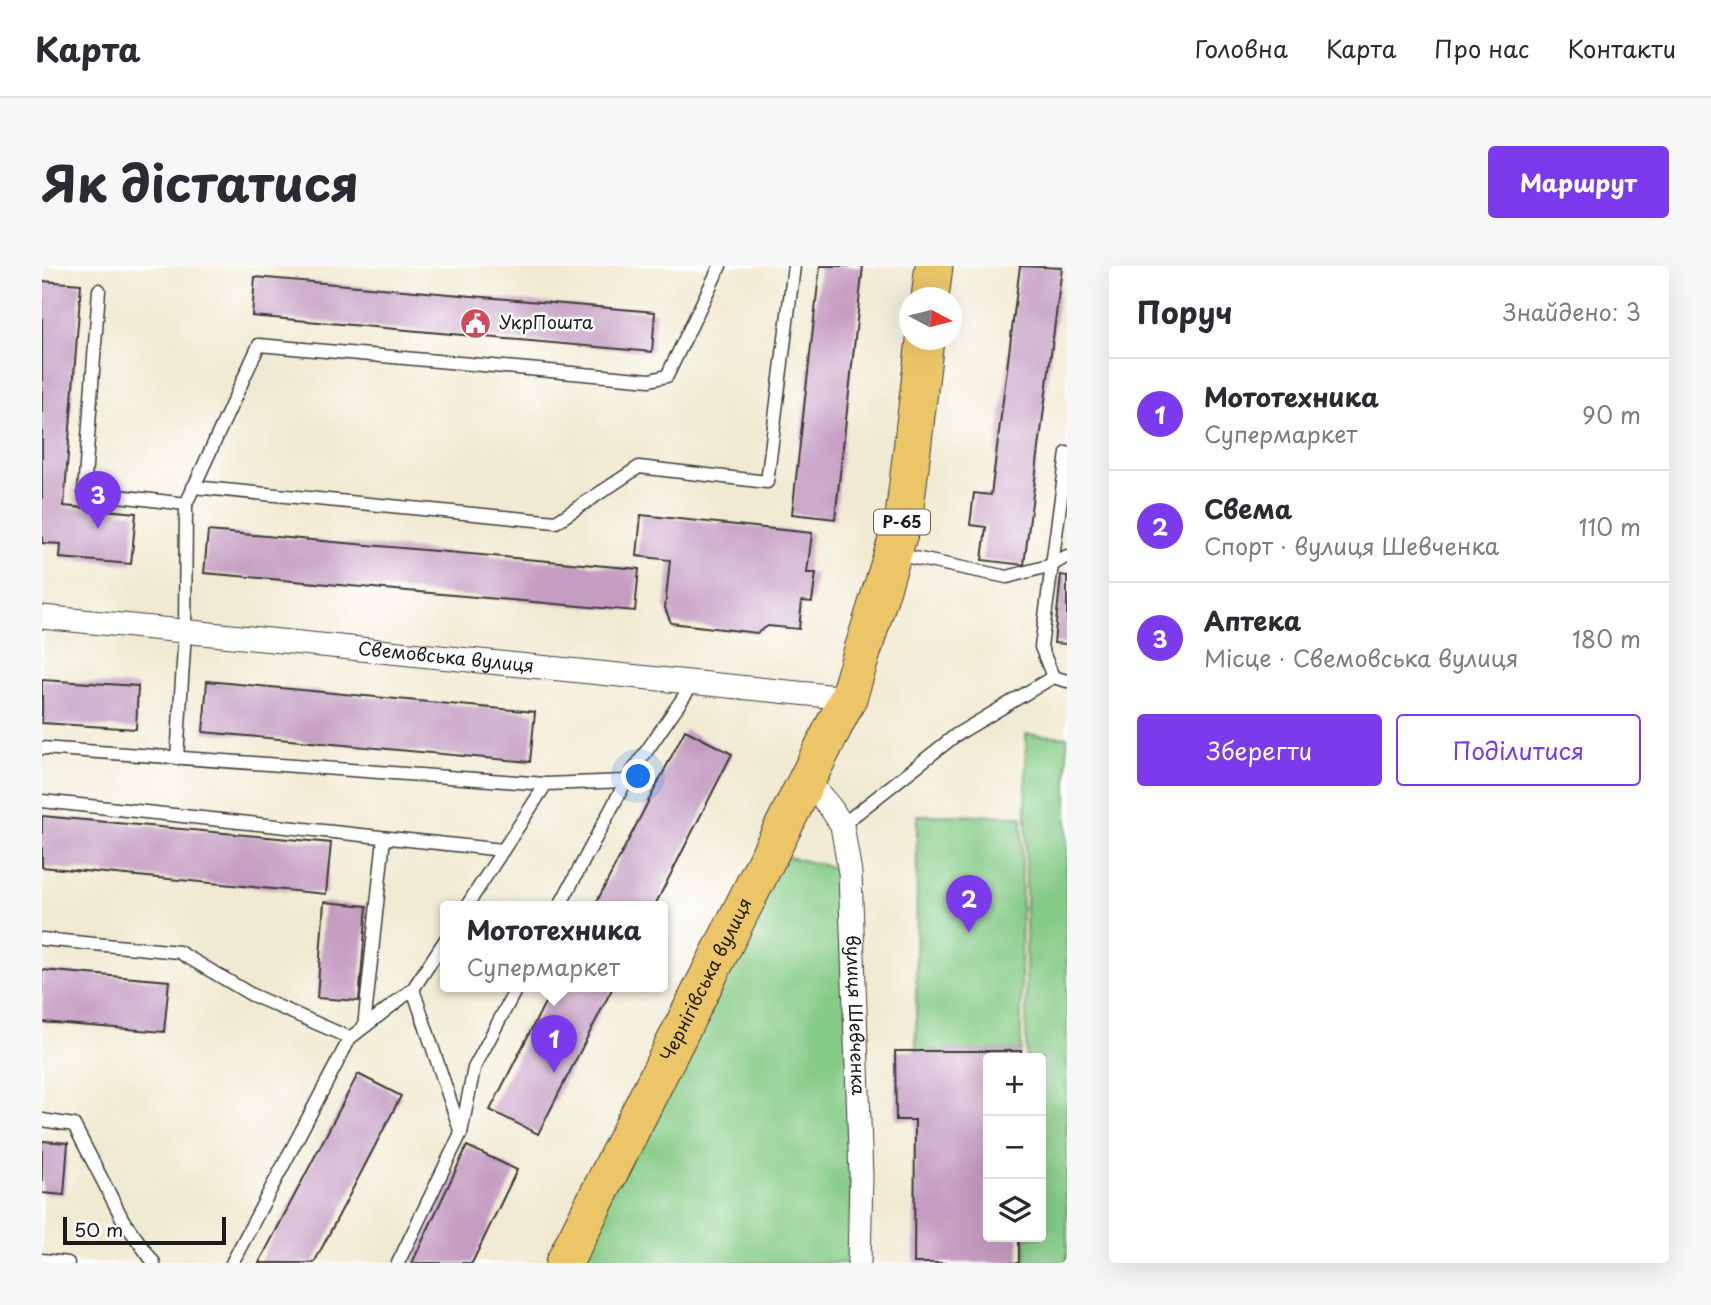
<!DOCTYPE html>
<html lang="uk">
<head>
<meta charset="utf-8">
<style>
	body { margin:0; font-family:"Playpen Sans",sans-serif; background:#f7f7f7; color:#2b2b33 }
	.controls { position:absolute; right:21px; bottom:21px; display:grid; overflow:hidden; border-radius:7px; box-shadow:0 7px 28px #0002 }
	.controls button { width:63px; height:63px; display:grid; place-items:center; padding:0; border:0; border-bottom:2px solid #e1e1e2; background:#fff; color:#2b2b33; font:35px sans-serif }
	.compass { position:absolute; left:857px; top:21px; width:63px; height:63px; border-radius:50%; background:#fff; box-shadow:0 7px 28px #0002; rotate:97deg }
	.scale { position:absolute; left:21px; bottom:18px; width:163px; box-sizing:border-box; padding-left:7px; border:4px solid #1c1c1c; border-top:0; font-size:19px; line-height:24px; white-space:nowrap; color:#1c1c1c; -webkit-text-stroke:5px #fff; paint-order:stroke }
	.you { position:absolute; left:597px; top:511px; width:24px; height:24px; margin:-18px; border:5px solid #fff; border-radius:50%; background:#1a73e8; box-shadow:0 0 0 10px #1a73e833 }
	.badge { display:grid; place-items:center; width:46px; height:46px; border-radius:50%; background:#7c3aed; color:#fff; font-size:23px; font-weight:700 }
	.pin { position:absolute; translate:-50% -58px; filter:drop-shadow(0 2px 4px #0008) }
	.pin::after { content:''; position:absolute; top:37px; width:24px; height:21px; background:inherit; clip-path:polygon(0 0,100% 0,50% 100%) }
	.popup { position:absolute; left:398px; top:635px; width:228px; height:91px; box-sizing:border-box; display:grid; place-content:center; border-radius:7px; background:#fff; filter:drop-shadow(0 2px 5px #0005); font-size:23px; white-space:nowrap; color:#7c7c81 }
	.popup b { font-size:26px; color:#2b2b33 }
	.popup::after { content:''; position:absolute; left:50%; top:100%; margin-left:-14px; border:14px solid transparent; border-top-color:#fff }
	.list { margin:0; padding:0; list-style:none }
	h2 { display:flex; justify-content:space-between; align-items:center; height:91px; margin:0; padding:0 28px; font-size:30px }
	h2 small { font-size:23px; font-weight:400; color:#7c7c81 }
	.list li { display:grid; grid-template-columns:46px 1fr auto; gap:21px; align-items:center; box-sizing:border-box; height:112px; padding:0 28px; border-top:2px solid #e1e1e2 }
	.list b { display:block; font-size:26px; white-space:nowrap }
	.list p { margin:0; font-size:23px; white-space:nowrap; color:#7c7c81 }
	.list em { font-size:23px; font-style:normal; color:#7c7c81 }
	.actions { display:flex; gap:14px; padding:21px 28px }
	.actions a { flex:1; padding:16px 0; border:2px solid #7c3aed; border-radius:7px; text-align:center; font-size:24px; color:#7c3aed }
	.actions .main { background:#7c3aed; color:#fff }
	.icon { flex:none; width:38px; height:38px; fill:none; stroke:currentColor; stroke-width:2; stroke-linecap:round; stroke-linejoin:round }
	.map { position:relative; flex:none; width:1025px; height:997px; overflow:hidden; border-radius:7px }
	header { display:flex; align-items:center; gap:42px; box-sizing:border-box; height:98px; padding:0 35px; background:#fff; border-bottom:2px solid #e1e1e2 }
	header strong { font-size:33px }
	nav { display:flex; gap:38px; margin-inline-start:auto; font-size:24px }
	.intro { display:flex; align-items:center; justify-content:space-between; box-sizing:border-box; height:168px; padding:0 42px }
	h1 { margin:0; font-size:49px }
	.button { padding:18px 32px; border-radius:7px; background:#7c3aed; color:#fff; font-size:24px; font-weight:700 }
	main { display:flex; gap:42px; padding:0 42px }
	aside { flex:1; background:#fff; border-radius:7px; box-shadow:0 7px 28px #0002 }
	.map>svg:first-child { display:block }
	.green { fill:#85cb86; stroke:#507451; stroke-width:2 }
	.building { fill:#c49cc1 }
	.lines { fill:none; stroke-linecap:round; stroke-linejoin:round }
	.service-casing { stroke:#3c3b37; stroke-width:15 }
	.minor-casing { stroke:#3c3b37; stroke-width:25 }
	.primary-casing { stroke:#3c3b37; stroke-width:39 }
	.service { stroke:#fff; stroke-width:12 }
	.minor { stroke:#fff; stroke-width:23 }
	.primary { stroke:#ecc569; stroke-width:37 }
	.labels { text-anchor:middle; stroke-width:5; stroke-linejoin:round; paint-order:stroke }
	.shield { fill:#fff; stroke:#606060; stroke-width:2 }
	.shield-label { font-size:16px; font-weight:bold; fill:#1c1c1c }
	.poi-label { font-size:18px; fill:#1c1c1c; stroke:#fff; text-anchor:start }
	.street-label { font-size:18px; fill:#1c1c1c; stroke:#fff }
</style>
</head>
<body>
<header>
<strong>Карта</strong>
<nav><a>Головна</a><a>Карта</a><a>Про нас</a><a>Контакти</a></nav>
</header>
<div class="intro"><h1>Як дістатися</h1><a class="button">Маршрут</a></div>
<main>
<div class="map">
<svg width="1025" height="997" viewBox="0 0 1025 997">
	<rect width="100%" height="100%" fill="#fff"/>
	<filter id="ink" filterUnits="userSpaceOnUse"><feTurbulence type="fractalNoise" baseFrequency=".0143" numOctaves="2"/><feDisplacementMap in="SourceGraphic" scale="14" xChannelSelector="R" yChannelSelector="G"/><feConvolveMatrix kernelMatrix="1 2 1 2 8 2 1 2 1" color-interpolation-filters="sRGB"/></filter>
	<filter id="wash" filterUnits="userSpaceOnUse"><feTurbulence type="fractalNoise" baseFrequency=".00686" numOctaves="4" result="noise"/><feDisplacementMap in="SourceGraphic" scale="28" xChannelSelector="R" yChannelSelector="G"/><feGaussianBlur stdDeviation="1.57" result="paint"/><feColorMatrix in="noise" values="0 0 0 0 0 0 0 0 0 0 0 0 0 0 0 0 0 1.4 0 .05"/><feComposite in="paint" operator="in"/></filter>
	<g filter="url(#wash)">
		<rect width="100%" height="100%" fill="#f1ead2"/>
		<!-- green -->
		<g class="green">
			<polygon points="984,468 1025,471 1025,997 983,997 983,971 999,971 999,792 984,792"/>
			<polygon points="875,549 980,550 979,785 874,785"/>
			<polygon points="738,589 802,604 811,997 532,997"/>
		</g>
		<g id="blocks">
			<!-- building -->
			<g class="building">
				<polygon points="778,0 821,0 793,253 750,248"/>
				<polygon points="978,0 1020,2 982,299 940,294 944,261 928,259 932,227 949,229"/>
				<polygon points="213,11 613,46 610,86 210,50"/>
				<polygon points="0,15 39,18 22,240 94,247 89,298 18,292 19,278 0,277"/>
				<polygon points="599,249 770,267 765,307 774,307 770,336 760,335 757,363 726,360 715,367 629,357 623,342 628,294 595,290"/>
				<polygon points="166,265 597,303 593,345 162,307"/>
				<polygon points="1019,309 1025,310 1025,378 1012,377"/>
				<polygon points="0,414 96,420 94,463 0,457"/>
				<polygon points="165,415 493,446 488,496 161,466"/>
				<polygon points="643,464 690,488 612,641 552,641"/>
				<polygon points="0,550 289,577 284,628 0,601"/>
				<polygon points="282,636 325,640 317,735 275,732"/>
				<polygon points="0,704 127,715 122,766 0,756"/>
				<polygon points="511,721 571,721 496,868 448,844"/>
				<polygon points="853,785 979,785 979,792 946,792 946,971 977,971 977,997 872,997 873,854 854,854"/>
				<polygon points="316,808 359,830 272,997 217,997"/>
				<polygon points="0,875 26,877 22,929 0,927"/>
				<polygon points="425,880 475,904 430,997 370,997"/>
			</g>
		</g>
	</g>
	<g filter="url(#ink)">
		<use href="#blocks" fill-opacity="0" stroke="#3c3b37" stroke-width="2"/>
		<g class="lines">
			<defs>
				<g id="service">
					<polyline points="57,24 42,226 144,238 143,366 135,492"/>
					<polyline points="151,221 514,256 597,201 725,216 752,0"/>
					<polyline points="144,238 217,79 608,114 625,110 678,0"/>
					<polyline points="853,288 965,311 1010,299 1025,290"/>
					<polyline points="1011,411 999,381 1025,187"/>
					<polyline points="0,482 504,518"/>
					<polyline points="0,535 461,584"/>
					<polyline points="800,559 914,469 1011,411 1025,415"/>
					<polyline points="424,641 504,518 584,515 652,416"/>
					<polyline points="517,641 584,515"/>
					<polyline points="0,673 137,686 210,729 308,772"/>
					<polyline points="322,761 342,572"/>
					<polyline points="0,854 32,859 81,954 112,997"/>
					<polyline points="419,867 432,802 475,721"/>
					<polyline points="0,994 26,997"/>
					<polyline points="190,997 308,772 371,723"/>
					<polyline points="356,997 419,867 371,723 404,673"/>
				</g>
				<g id="minor">
					<path id="s1" d="M0,351L806,432"/>
					<path id="s2" d="M765,514L788,541L800,559L808,607L819,910L817,997"/>
				</g>
				<g id="primary">
					<polyline points="888,32 892,0"/>
					<path id="s3" d="M522,997L806,432L862,251L883,74"/>
				</g>
			</defs>
			<!-- service casing -->
			<use href="#service" class="service-casing"/>
			<!-- minor casing -->
			<use href="#minor" class="minor-casing"/>
			<!-- primary casing -->
			<use href="#primary" class="primary-casing"/>
			<!-- service -->
			<use href="#service" class="service"/>
			<!-- minor -->
			<use href="#minor" class="minor"/>
			<!-- primary -->
			<use href="#primary" class="primary"/>
		</g>
	</g>
	<!-- icons -->
	<defs>
		<symbol id="civic-disc" viewBox="-11 -11 22 22"><circle r="9.5" fill="#d1495b" stroke="#fff"/><path d="M-.6-6.5H3V-4.5H.6V-3L4-1V1h2V6H-6V1h2V-1L-.6-3ZM-1.2 2.5V6h2.4V2.5Z" fill="#fff"/></symbol>
	</defs>
	<g fill-rule="evenodd">
		<use href="#civic-disc" x="416" y="40" width="35" height="35"/>
	</g>
	<g class="labels">
		<!-- shield labels -->
		<rect class="shield" x="832" y="243.5" width="56" height="25" rx="5"/>
		<g class="shield-label">
			<text x="860" y="262">Р-65</text>
		</g>
		<!-- poi labels -->
		<g class="poi-label">
			<text x="457" y="63">УкрПошта</text>
		</g>
		<!-- street labels -->
		<g class="street-label">
			<text dy="6" stroke="none"><textPath href="#s1" startOffset="406">Свемовська вулиця</textPath></text>
			<text dy="6" stroke="none"><textPath href="#s3" startOffset="317">Чернігівська вулиця</textPath></text>
			<text dy="6" stroke="none"><textPath href="#s2" startOffset="248">вулиця Шевченка</textPath></text>
		</g>
	</g>
</svg>
<div class="controls">
<button>+</button>
<button>−</button>
<button><svg class="icon" aria-label="layers" viewBox="0 0 24 24"><path d="M12 4l9 5-9 5-9-5zM3 14l9 5 9-5"/></svg></button>
</div>
<svg class="compass" viewBox="-18 -18 36 36"><path d="M0-13l5 13h-10z" fill="#e53935"/><path d="M0 13l5-13h-10z" fill="#7c7c81"/></svg>
<div class="scale">50 m</div>
<div class="you"></div>
<div class="pin badge" style="left:512px;top:807px">1</div>
<div class="popup"><b>Мототехника</b>Супермаркет</div>
<div class="pin badge" style="left:927px;top:667px">2</div>
<div class="pin badge" style="left:56px;top:263px">3</div>
</div>
<aside>
<h2>Поруч<small>Знайдено: 3</small></h2>
<ul class="list">
<li><span class="badge">1</span><div><b>Мототехника</b><p>Супермаркет</p></div><em>90 m</em></li>
<li><span class="badge">2</span><div><b>Свема</b><p>Спорт · вулиця Шевченка</p></div><em>110 m</em></li>
<li><span class="badge">3</span><div><b>Аптека</b><p>Місце · Свемовська вулиця</p></div><em>180 m</em></li>
</ul>
<div class="actions"><a class="main">Зберегти</a><a>Поділитися</a></div>
</aside>
</main>
</body>
</html>
